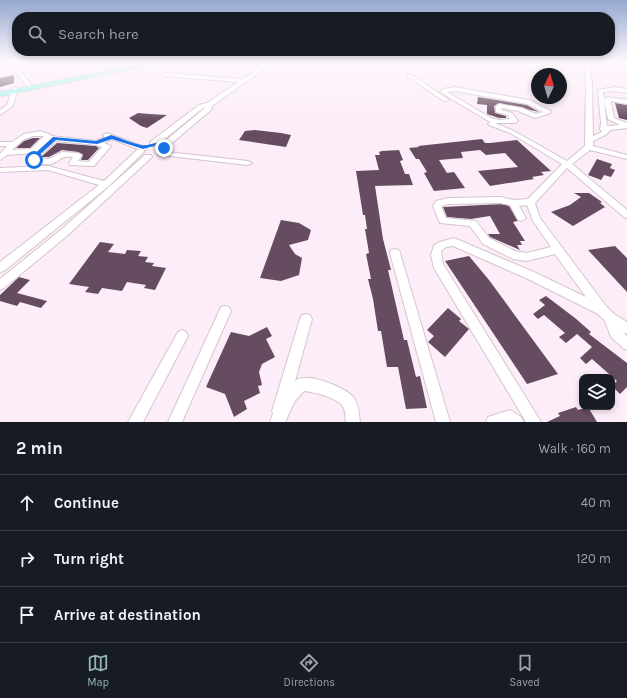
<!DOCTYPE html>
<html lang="en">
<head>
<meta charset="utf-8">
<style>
	body { margin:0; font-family:Karla,sans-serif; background:#242831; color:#f1f3f6 }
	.controls { position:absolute; right:12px; bottom:12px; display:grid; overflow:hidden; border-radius:8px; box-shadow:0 2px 6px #0003 }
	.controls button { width:36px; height:36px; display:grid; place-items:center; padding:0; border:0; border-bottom:1px solid #363941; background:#171b24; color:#f1f3f6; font:20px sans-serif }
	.compass { position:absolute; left:531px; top:68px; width:36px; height:36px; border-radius:50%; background:#171b24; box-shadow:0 2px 6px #0003; rotate:5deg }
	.stop { position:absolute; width:12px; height:12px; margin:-9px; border:3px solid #1a73e8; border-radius:50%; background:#fff }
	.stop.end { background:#1a73e8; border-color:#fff; box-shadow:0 1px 4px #0008 }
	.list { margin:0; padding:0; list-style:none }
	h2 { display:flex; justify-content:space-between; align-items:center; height:52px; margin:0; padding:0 16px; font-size:17px }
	h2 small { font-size:13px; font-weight:400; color:#9ea1a6 }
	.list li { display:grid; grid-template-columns:26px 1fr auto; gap:12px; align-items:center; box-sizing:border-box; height:56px; padding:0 16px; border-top:1px solid #363941 }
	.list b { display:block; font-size:15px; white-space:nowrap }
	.list em { font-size:13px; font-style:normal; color:#9ea1a6 }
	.icon { flex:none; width:22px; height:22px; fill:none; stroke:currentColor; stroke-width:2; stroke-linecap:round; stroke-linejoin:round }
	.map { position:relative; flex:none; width:627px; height:422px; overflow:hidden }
	.search { position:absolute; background:#171b24; box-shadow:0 2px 6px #0003; left:12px; right:12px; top:12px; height:44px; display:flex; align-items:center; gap:10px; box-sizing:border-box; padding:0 14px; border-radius:16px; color:#9ea1a6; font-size:15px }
	.sheet { height:220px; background:#171b24 }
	nav { display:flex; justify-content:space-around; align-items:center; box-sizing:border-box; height:56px; border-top:1px solid #363941; background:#171b24; font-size:11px; color:#9ea1a6 }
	nav a { display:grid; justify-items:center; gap:2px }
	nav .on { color:#94b7b5 }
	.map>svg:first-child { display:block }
	.building { fill:#664c60 }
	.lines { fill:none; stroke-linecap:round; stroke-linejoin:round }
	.minor-casing { stroke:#d4c5d0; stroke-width:2 }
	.major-casing { stroke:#d5d4d4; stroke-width:2 }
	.minor { fill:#fff; fill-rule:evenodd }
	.major { fill:#9df7ef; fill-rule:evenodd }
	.route { fill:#1a73e8 }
</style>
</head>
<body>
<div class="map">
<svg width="627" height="422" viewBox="0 0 627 422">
	<rect width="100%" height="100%" fill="#fdedf8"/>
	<!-- building -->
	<g class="building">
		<polygon points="14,75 14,83 0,87 0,78"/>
		<polygon points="478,97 527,105 539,112 499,103 494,106 495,113 506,116 506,118 499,118 487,114 487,105 477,104"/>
		<polygon points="615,103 627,105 627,120 619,118"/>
		<polygon points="138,113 150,114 167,115 147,128 141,126 129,118"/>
		<polygon points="255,130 281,133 291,135 286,147 239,140 245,131"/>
		<polygon points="33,138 40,138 30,148 16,148 24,141"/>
		<polygon points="482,139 485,143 490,143 517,140 551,171 541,172 544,175 532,177 534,179 490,186 478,171 518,167 505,153 486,155 480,150 461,152 463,158 439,160 447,173 454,172 465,188 434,191 424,173 427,172 419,159 416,159 409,148 419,147 418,146"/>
		<polygon points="57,143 96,146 99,148 88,160 81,160 83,155 78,152 62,150 49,157 41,157"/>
		<polygon points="399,150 403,160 400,161 405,174 409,174 413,185 375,186 383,239 391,270 388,270 404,340 407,340 416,377 420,376 427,408 406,409 398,367 387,367 381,331 378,331 373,299 368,279 371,279 366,254 369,253 365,229 367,229 365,215 363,215 356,171 379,170 375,155 380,155 379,152 382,151"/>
		<polygon points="597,159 612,164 610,168 615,170 611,177 604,175 601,180 588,175"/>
		<polygon points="574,193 589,193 602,202 600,203 605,207 573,226 551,212 570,205 581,197"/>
		<polygon points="501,204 509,206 518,221 513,222 525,241 520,241 522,245 517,245 520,250 490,237 488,234 500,234 490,216 471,219 447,217 443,207"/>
		<polygon points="281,220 299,223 311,230 308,240 289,245 295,254 302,258 299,275 281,281 260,278"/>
		<polygon points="100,242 114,244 108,252 125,254 127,250 141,251 138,256 148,257 145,262 154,263 152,266 166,268 155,290 144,288 146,285 127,282 122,291 102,288 98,294 85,292 89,287 69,284"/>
		<polygon points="615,246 627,258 627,292 588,250"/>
		<polygon points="469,256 489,280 558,374 527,384 445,261"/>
		<polygon points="19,277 30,280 17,293 47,301 41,308 20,302 17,306 0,301 0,295"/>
		<polygon points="546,296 575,318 591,332 589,334 627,363 627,387 620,394 612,386 617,381 592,359 586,364 580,358 592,347 577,334 566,343 559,337 565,333 544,315 538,319 533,314 545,305 539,300"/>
		<polygon points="448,308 461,319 459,321 469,329 445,357 428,342 434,336 427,330"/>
		<polygon points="267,327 272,336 266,339 275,357 262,364 259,372 262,385 258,386 260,393 244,401 247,409 234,417 225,394 206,387 231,332 249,336"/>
		<polygon points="576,407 578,410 588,407 597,422 547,422 560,416 558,413"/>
	</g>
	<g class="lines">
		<defs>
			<g id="minor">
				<path d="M3,61C15,61 23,75 31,84V86H27L12,68Z"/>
				<polygon points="264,61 270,61 256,75 212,106 211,110 166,148 163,148 159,146 206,107 203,108 156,146 150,146 150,142 199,105 207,103 238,82 165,76 162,74 163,73 243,79 252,73"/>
				<path d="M584,61H589L592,83L593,136L602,132L600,129L601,123L598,90L614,87L627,89V93L614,91L603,92L604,99L607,97L627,100V104L611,101L614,118L627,123V128L610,130L607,134L593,141V146L627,155V159L590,150L572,164L627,210V218L624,217L567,168L535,203L540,218L606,306L614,314L627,322V334L623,332L627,336V350L623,348L611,337L605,321L598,314L528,279L453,246L446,247L441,251L443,264L541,422H526L434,268L431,255L434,245L440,242L454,238L536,273L586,297L555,254L527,261L513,259L483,244L470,226L440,223L433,206L436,201L448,198L501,197L513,200L528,199L562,164L510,133L489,125L488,124L490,122L440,92L443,89L455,87L529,100L551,111V113L535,118L518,111L502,108L501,110L512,113L518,121L515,123H495L514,131L567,161L585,146L586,83ZM455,91L527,104L543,112L536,114L522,108L499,104L496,106V112L508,115L510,119L499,120L491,118L447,92ZM604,101L608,119L620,125L607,126ZM501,203L510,205L518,220L521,221L526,218L519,206L527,205L533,221L551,247L527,253L515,251L489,238L476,221L446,218L441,206L448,204Z"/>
				<polygon points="408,75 412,75 449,100 444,101 408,77"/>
				<polygon points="13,87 18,88 13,106 0,115 0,110 7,105"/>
				<path d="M40,131L49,134L51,136L96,141L105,137L103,135L107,133L147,148L146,150H140L112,139L104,143L111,146L94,166H91L70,165L69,163L73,157C58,156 62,161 51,164C46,165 37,163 31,162L29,158L34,153L7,155L0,160V154L7,146H0V142H12L24,134ZM33,136H44L31,149L12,150L23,140ZM56,141L96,145L102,147L89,162L78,161L82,155L78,153L62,152L49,159L37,158Z"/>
				<polygon points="137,150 143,150 144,152 109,186 4,271 0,272 0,262 99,185 48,170 0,172 0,168 48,166 104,181"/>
				<polygon points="158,151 248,161 252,163 248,165 161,155 158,155"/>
				<polygon points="145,155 151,155 152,157 68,235 4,288 0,290 0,279 62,229"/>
				<polygon points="395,249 399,250 400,253 450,422 436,422 390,253 391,250"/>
				<polygon points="225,306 229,307 231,311 182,422 168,422 221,307"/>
				<path d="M306,314L310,315L312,319L295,381C297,379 300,378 303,378C315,376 347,388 354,398C359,405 359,414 360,422H346C345,418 346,413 344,409C341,398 314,392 304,391L295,401L285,422H270L273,414L272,411L300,319L302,315Z"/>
				<polygon points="182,330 186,332 188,336 143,422 128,422 178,332"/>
				<polygon points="510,410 521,417 523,422 486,422 488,417"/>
			</g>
			<polygon id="major" points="159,61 170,61 0,96 0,92"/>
		</defs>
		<!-- minor casing -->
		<use href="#minor" class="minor-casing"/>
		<!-- major casing -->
		<use href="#major" class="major-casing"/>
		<!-- minor -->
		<use href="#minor" class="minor"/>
		<!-- major -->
		<use href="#major" class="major"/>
	</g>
	<!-- sky -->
	<linearGradient id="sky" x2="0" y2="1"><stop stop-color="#93a8d0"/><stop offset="0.51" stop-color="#fef7fc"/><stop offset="1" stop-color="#fef7fc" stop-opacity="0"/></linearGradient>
	<rect width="627" height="120" fill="url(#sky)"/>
	<!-- route -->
	<path class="route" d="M111,135C121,138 131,143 141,145C151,147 159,137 167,148L162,149L160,146L157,145L143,149L112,139L97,144L56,140L36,158V162H32L30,158L53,137L96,141Z"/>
</svg>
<div class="controls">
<button><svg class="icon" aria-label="layers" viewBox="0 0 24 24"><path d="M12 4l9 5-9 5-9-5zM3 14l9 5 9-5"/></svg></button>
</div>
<svg class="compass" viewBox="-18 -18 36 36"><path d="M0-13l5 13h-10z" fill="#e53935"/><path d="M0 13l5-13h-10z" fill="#9ea1a6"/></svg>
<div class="stop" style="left:34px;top:160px"></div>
<div class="stop end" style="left:164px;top:148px"></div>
<div class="search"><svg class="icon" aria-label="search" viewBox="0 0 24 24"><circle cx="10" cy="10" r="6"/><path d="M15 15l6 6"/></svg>Search here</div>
</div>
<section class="sheet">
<h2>2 min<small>Walk · 160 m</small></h2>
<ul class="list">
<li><svg class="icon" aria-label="ahead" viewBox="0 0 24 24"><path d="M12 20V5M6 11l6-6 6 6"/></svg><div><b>Continue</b></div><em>40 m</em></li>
<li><svg class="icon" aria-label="right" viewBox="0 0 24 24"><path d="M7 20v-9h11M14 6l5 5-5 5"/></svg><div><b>Turn right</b></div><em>120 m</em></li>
<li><svg class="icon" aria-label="arrive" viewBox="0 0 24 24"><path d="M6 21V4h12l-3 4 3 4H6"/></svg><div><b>Arrive at destination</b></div></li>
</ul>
</section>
<nav>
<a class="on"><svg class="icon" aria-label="map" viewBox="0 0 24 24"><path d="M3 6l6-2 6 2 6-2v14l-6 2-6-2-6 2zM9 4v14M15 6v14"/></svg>Map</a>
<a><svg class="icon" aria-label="directions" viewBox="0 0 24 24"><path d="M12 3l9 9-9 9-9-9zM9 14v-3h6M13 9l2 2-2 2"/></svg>Directions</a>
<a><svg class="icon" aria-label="saved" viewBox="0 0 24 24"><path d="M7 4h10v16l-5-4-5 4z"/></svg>Saved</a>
</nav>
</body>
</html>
